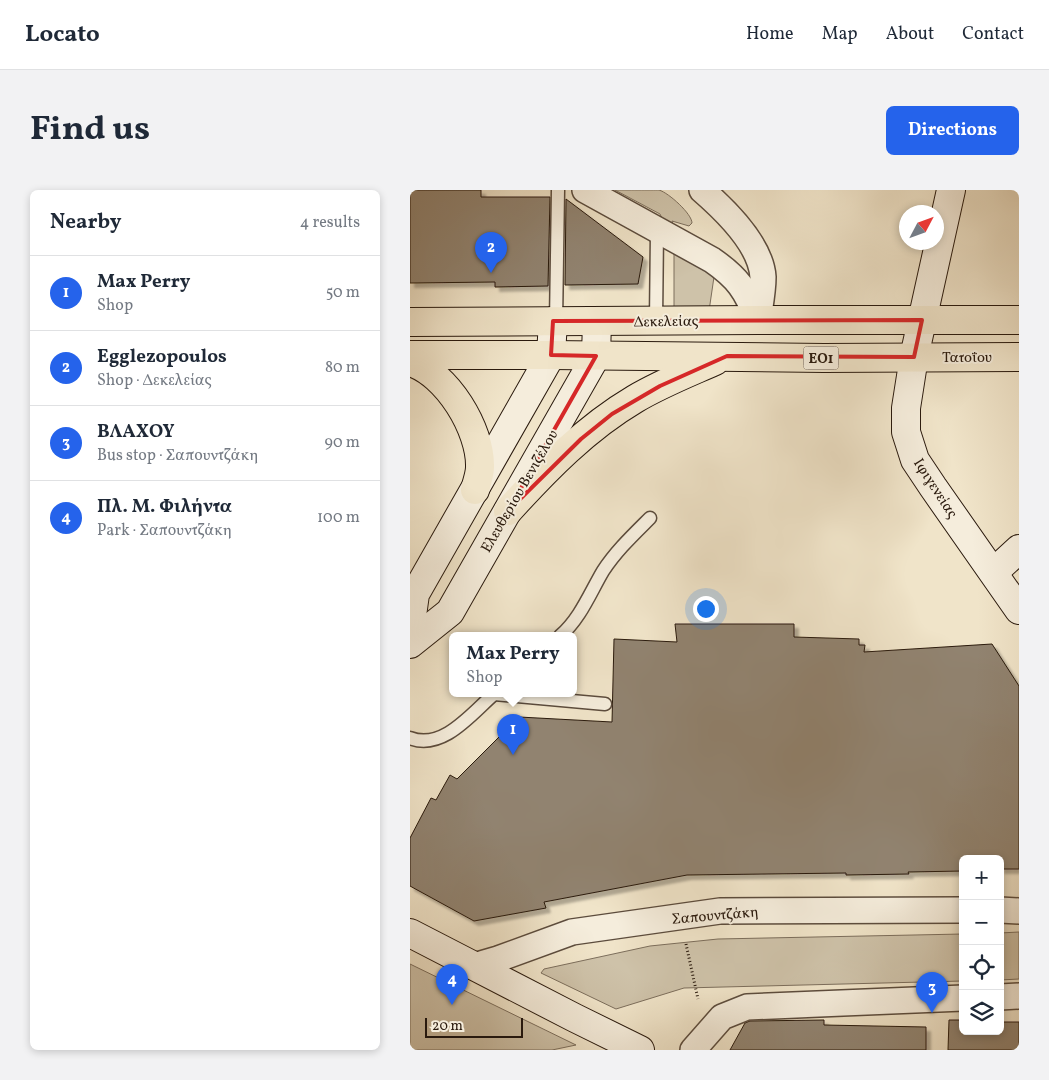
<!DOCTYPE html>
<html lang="en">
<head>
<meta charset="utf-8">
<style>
	body { margin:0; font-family:Vollkorn,serif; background:#f2f2f3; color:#1f2937 }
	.controls { position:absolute; right:15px; bottom:15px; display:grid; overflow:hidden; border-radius:8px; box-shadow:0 2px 8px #0003 }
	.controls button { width:45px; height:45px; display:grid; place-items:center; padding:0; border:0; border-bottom:1px solid #e0e1e3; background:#fff; color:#1f2937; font:25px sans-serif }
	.compass { position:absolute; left:489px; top:15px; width:45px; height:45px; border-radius:50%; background:#fff; box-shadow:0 2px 8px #0003; rotate:49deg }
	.scale { position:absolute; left:15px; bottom:12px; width:98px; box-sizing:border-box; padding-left:5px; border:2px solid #2a1a0e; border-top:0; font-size:14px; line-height:18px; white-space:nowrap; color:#2a1a0e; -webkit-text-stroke:4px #f5eddc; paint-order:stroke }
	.you { position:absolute; left:295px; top:418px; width:18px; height:18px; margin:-12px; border:4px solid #fff; border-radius:50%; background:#1a73e8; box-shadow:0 0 0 8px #1a73e833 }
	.badge { display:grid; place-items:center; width:32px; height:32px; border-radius:50%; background:#2563eb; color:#fff; font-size:16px; font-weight:700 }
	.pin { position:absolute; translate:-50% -41px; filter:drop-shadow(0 1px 2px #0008) }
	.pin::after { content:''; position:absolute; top:26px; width:18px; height:15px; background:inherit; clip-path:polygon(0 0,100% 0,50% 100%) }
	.popup { position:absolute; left:39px; top:442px; width:128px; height:65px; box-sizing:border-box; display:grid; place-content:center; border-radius:8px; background:#fff; filter:drop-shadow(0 1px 4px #0005); font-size:16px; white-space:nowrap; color:#747a83 }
	.popup b { font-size:19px; color:#1f2937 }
	.popup::after { content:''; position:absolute; left:50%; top:100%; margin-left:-10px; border:10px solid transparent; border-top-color:#fff }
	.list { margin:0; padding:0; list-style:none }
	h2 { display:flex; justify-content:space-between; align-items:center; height:65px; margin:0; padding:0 20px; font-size:21px }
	h2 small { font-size:16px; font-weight:400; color:#747a83 }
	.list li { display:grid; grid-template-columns:32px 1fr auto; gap:15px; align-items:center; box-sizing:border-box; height:75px; padding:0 20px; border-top:1px solid #e0e1e3 }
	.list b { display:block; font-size:19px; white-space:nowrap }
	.list p { margin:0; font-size:16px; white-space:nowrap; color:#747a83 }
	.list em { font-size:16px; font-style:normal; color:#747a83 }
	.icon { flex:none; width:28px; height:28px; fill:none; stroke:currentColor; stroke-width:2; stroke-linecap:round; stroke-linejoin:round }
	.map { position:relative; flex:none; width:609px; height:860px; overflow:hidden; border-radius:8px }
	header { display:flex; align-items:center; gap:30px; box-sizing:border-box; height:70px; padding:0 25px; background:#fff; border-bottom:1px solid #e0e1e3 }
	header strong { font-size:24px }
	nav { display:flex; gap:28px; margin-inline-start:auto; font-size:18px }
	.intro { display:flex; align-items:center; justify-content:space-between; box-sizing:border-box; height:120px; padding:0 30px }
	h1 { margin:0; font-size:35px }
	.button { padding:12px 22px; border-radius:8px; background:#2563eb; color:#fff; font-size:18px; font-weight:700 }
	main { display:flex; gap:30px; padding:0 30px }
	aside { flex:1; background:#fff; border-radius:8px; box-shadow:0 2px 8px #0003 }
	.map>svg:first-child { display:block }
	.green { fill:#cec2a9; stroke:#7c6e5c }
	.building { fill:#91836f; stroke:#2a1a0e; filter:url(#shadow) }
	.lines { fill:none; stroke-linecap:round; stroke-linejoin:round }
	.lane-casing { stroke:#5c4c3d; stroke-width:15 }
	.street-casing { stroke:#5c4c3d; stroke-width:28 }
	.secondary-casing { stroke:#2a1a0e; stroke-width:30 }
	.primary-casing { stroke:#2a1a0e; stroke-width:30 }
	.path { stroke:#2a1a0e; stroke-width:3; stroke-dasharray:1 2.5; stroke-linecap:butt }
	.lane { stroke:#f5eddc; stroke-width:12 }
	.street { stroke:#f5eddc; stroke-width:25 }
	.secondary { stroke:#f5eddc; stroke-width:28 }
	.primary { stroke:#f0e4c9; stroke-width:28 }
	.marked { fill:none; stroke:#d62828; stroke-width:4; stroke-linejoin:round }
	.labels { text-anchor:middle; stroke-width:4; stroke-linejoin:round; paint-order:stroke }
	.shield { fill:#f5eddc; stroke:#67594c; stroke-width:1 }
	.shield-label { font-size:14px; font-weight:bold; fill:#2a1a0e }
	.street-label { font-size:15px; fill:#2a1a0e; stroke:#f5eddc }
</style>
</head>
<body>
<header>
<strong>Locato</strong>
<nav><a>Home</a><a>Map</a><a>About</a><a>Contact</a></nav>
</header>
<div class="intro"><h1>Find us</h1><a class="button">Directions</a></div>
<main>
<aside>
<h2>Nearby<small>4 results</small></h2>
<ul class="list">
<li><span class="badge">1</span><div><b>Max Perry</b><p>Shop</p></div><em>50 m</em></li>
<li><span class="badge">2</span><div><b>Egglezopoulos</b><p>Shop · Δεκελείας</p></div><em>80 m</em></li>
<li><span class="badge">3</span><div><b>ΒΛΑΧΟΥ</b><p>Bus stop · Σαπουντζάκη</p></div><em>90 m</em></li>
<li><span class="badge">4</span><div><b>Πλ. Μ. Φιλήντα</b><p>Park · Σαπουντζάκη</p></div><em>100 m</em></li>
</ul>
</aside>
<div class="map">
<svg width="609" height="860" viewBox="0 0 609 860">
	<defs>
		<filter id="shadow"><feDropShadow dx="4.5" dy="4.5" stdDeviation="1" flood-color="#0004"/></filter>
	</defs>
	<rect width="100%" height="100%" fill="#f0e4c9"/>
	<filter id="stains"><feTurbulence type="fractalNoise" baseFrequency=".004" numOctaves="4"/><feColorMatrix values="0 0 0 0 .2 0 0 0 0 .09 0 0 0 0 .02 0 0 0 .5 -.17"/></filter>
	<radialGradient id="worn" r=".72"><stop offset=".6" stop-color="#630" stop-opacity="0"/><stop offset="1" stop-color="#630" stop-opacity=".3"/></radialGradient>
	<!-- green -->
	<g class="green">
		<path d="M205,0C214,0 243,0 249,0C259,3 282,24 282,33L279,36L262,31L272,62L305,80L299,121L264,120V57L266,58L250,24Z"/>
		<polygon points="609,742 609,789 590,790 590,743"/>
		<polygon points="553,744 553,791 274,798 206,819 131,783 134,779 240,756 308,749"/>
		<polygon points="0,774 166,855 142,860 0,860"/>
	</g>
	<!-- building -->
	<g class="building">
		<polygon points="0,0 71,0 71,7 140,7 138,96 85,97 85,92 0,93"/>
		<polygon points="156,9 233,67 228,94 155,95"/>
		<polygon points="265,434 384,434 384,447 449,449 449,455 455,455 454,462 582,454 609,496 609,679 590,679 590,669 553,669 553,681 498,682 499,684 436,685 436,683 277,685 134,712 136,718 64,731 0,696 0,648 21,608 26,610 40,585 47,589 109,527 202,532 204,449 267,452"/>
		<polygon points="414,830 414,835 516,837 516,860 320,860 335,833 340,831"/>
		<polygon points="539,830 553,830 553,841 590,841 590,832 609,832 609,860 538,860"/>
	</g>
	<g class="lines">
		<defs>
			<g id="lane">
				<polyline points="246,131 247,41"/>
				<polyline points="146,132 148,0"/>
				<path d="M150,446C170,429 180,403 193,381C206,361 223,345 240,328"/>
				<polyline points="84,504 195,514"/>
				<path d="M0,548C33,561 62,523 84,504"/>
			</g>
			<g id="street">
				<path d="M175,0L302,70C328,88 336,100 348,130"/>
				<path d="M292,0C315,20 351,55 353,87C353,101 350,116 348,130"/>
				<polyline points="590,720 609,721"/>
				<polyline points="64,776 88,769 162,742 310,721 553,720"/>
				<polyline points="590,807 609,806"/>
				<polyline points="283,860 312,827 337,817 553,808"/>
			</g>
			<g id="secondary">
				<polyline points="541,0 504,167 496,218 496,242 505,270 523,297 609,420"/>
				<polyline points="584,382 609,359"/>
				<polyline points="0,440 5,404 141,165 143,131"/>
				<polyline points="0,454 40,422 186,166 187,131"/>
				<polyline points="0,743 165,828 230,860"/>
			</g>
			<g id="primary">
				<polyline points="0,132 348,130 609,130"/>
				<polyline points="0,165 141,165 414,168 609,167"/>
				<path d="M0,172C37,183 71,240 70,277C70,284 67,292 65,300"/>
				<path d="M98,321C136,279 176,238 225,209C250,194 278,183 305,171"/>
			</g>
		</defs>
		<!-- lane casing -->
		<use href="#lane" class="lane-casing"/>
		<!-- street casing -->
		<use href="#street" class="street-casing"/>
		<!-- secondary casing -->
		<use href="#secondary" class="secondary-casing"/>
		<!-- primary casing -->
		<use href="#primary" class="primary-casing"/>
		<!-- path -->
		<polyline class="path" points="276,754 288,809"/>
		<!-- lane -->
		<use href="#lane" class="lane"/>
		<!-- street -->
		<use href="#street" class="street"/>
		<!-- secondary -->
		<use href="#secondary" class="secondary"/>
		<!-- primary -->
		<use href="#primary" class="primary"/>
	</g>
	<!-- marked area -->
	<path class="marked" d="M512,130L504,167L317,166L250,196L202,224L171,249L98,321L186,166L141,165L143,131Z"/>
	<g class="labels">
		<!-- shield labels -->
		<rect class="shield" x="393.5" y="156.5" width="35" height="23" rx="4"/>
		<g class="shield-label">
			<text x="411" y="173">ΕΟ1</text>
		</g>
		<!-- street labels -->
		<g class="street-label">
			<text transform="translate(256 131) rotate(-1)" y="5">Δεκελείας</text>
			<text x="557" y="172">Τατοΐου</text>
			<text transform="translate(526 298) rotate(57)" y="5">Ιφιγενείας</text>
			<text transform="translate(109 301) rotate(-60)" y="5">Ελευθερίου Βενιζέλου</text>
			<text transform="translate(305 725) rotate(-5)" y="5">Σαπουντζάκη</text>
		</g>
	</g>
	<rect width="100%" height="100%" filter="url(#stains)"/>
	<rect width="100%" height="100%" fill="url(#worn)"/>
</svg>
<div class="controls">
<button>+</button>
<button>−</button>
<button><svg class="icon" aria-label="locate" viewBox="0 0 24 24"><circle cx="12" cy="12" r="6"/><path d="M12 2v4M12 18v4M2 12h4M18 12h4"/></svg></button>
<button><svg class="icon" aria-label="layers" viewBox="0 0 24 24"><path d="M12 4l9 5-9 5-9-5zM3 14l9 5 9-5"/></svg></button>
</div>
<svg class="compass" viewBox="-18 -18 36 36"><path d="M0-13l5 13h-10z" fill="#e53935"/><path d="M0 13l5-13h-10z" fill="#747a83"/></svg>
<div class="scale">20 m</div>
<div class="you"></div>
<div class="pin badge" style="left:103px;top:565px">1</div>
<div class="popup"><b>Max Perry</b>Shop</div>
<div class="pin badge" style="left:81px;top:83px">2</div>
<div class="pin badge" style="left:522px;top:823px">3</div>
<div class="pin badge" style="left:42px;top:815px">4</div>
</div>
</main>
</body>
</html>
